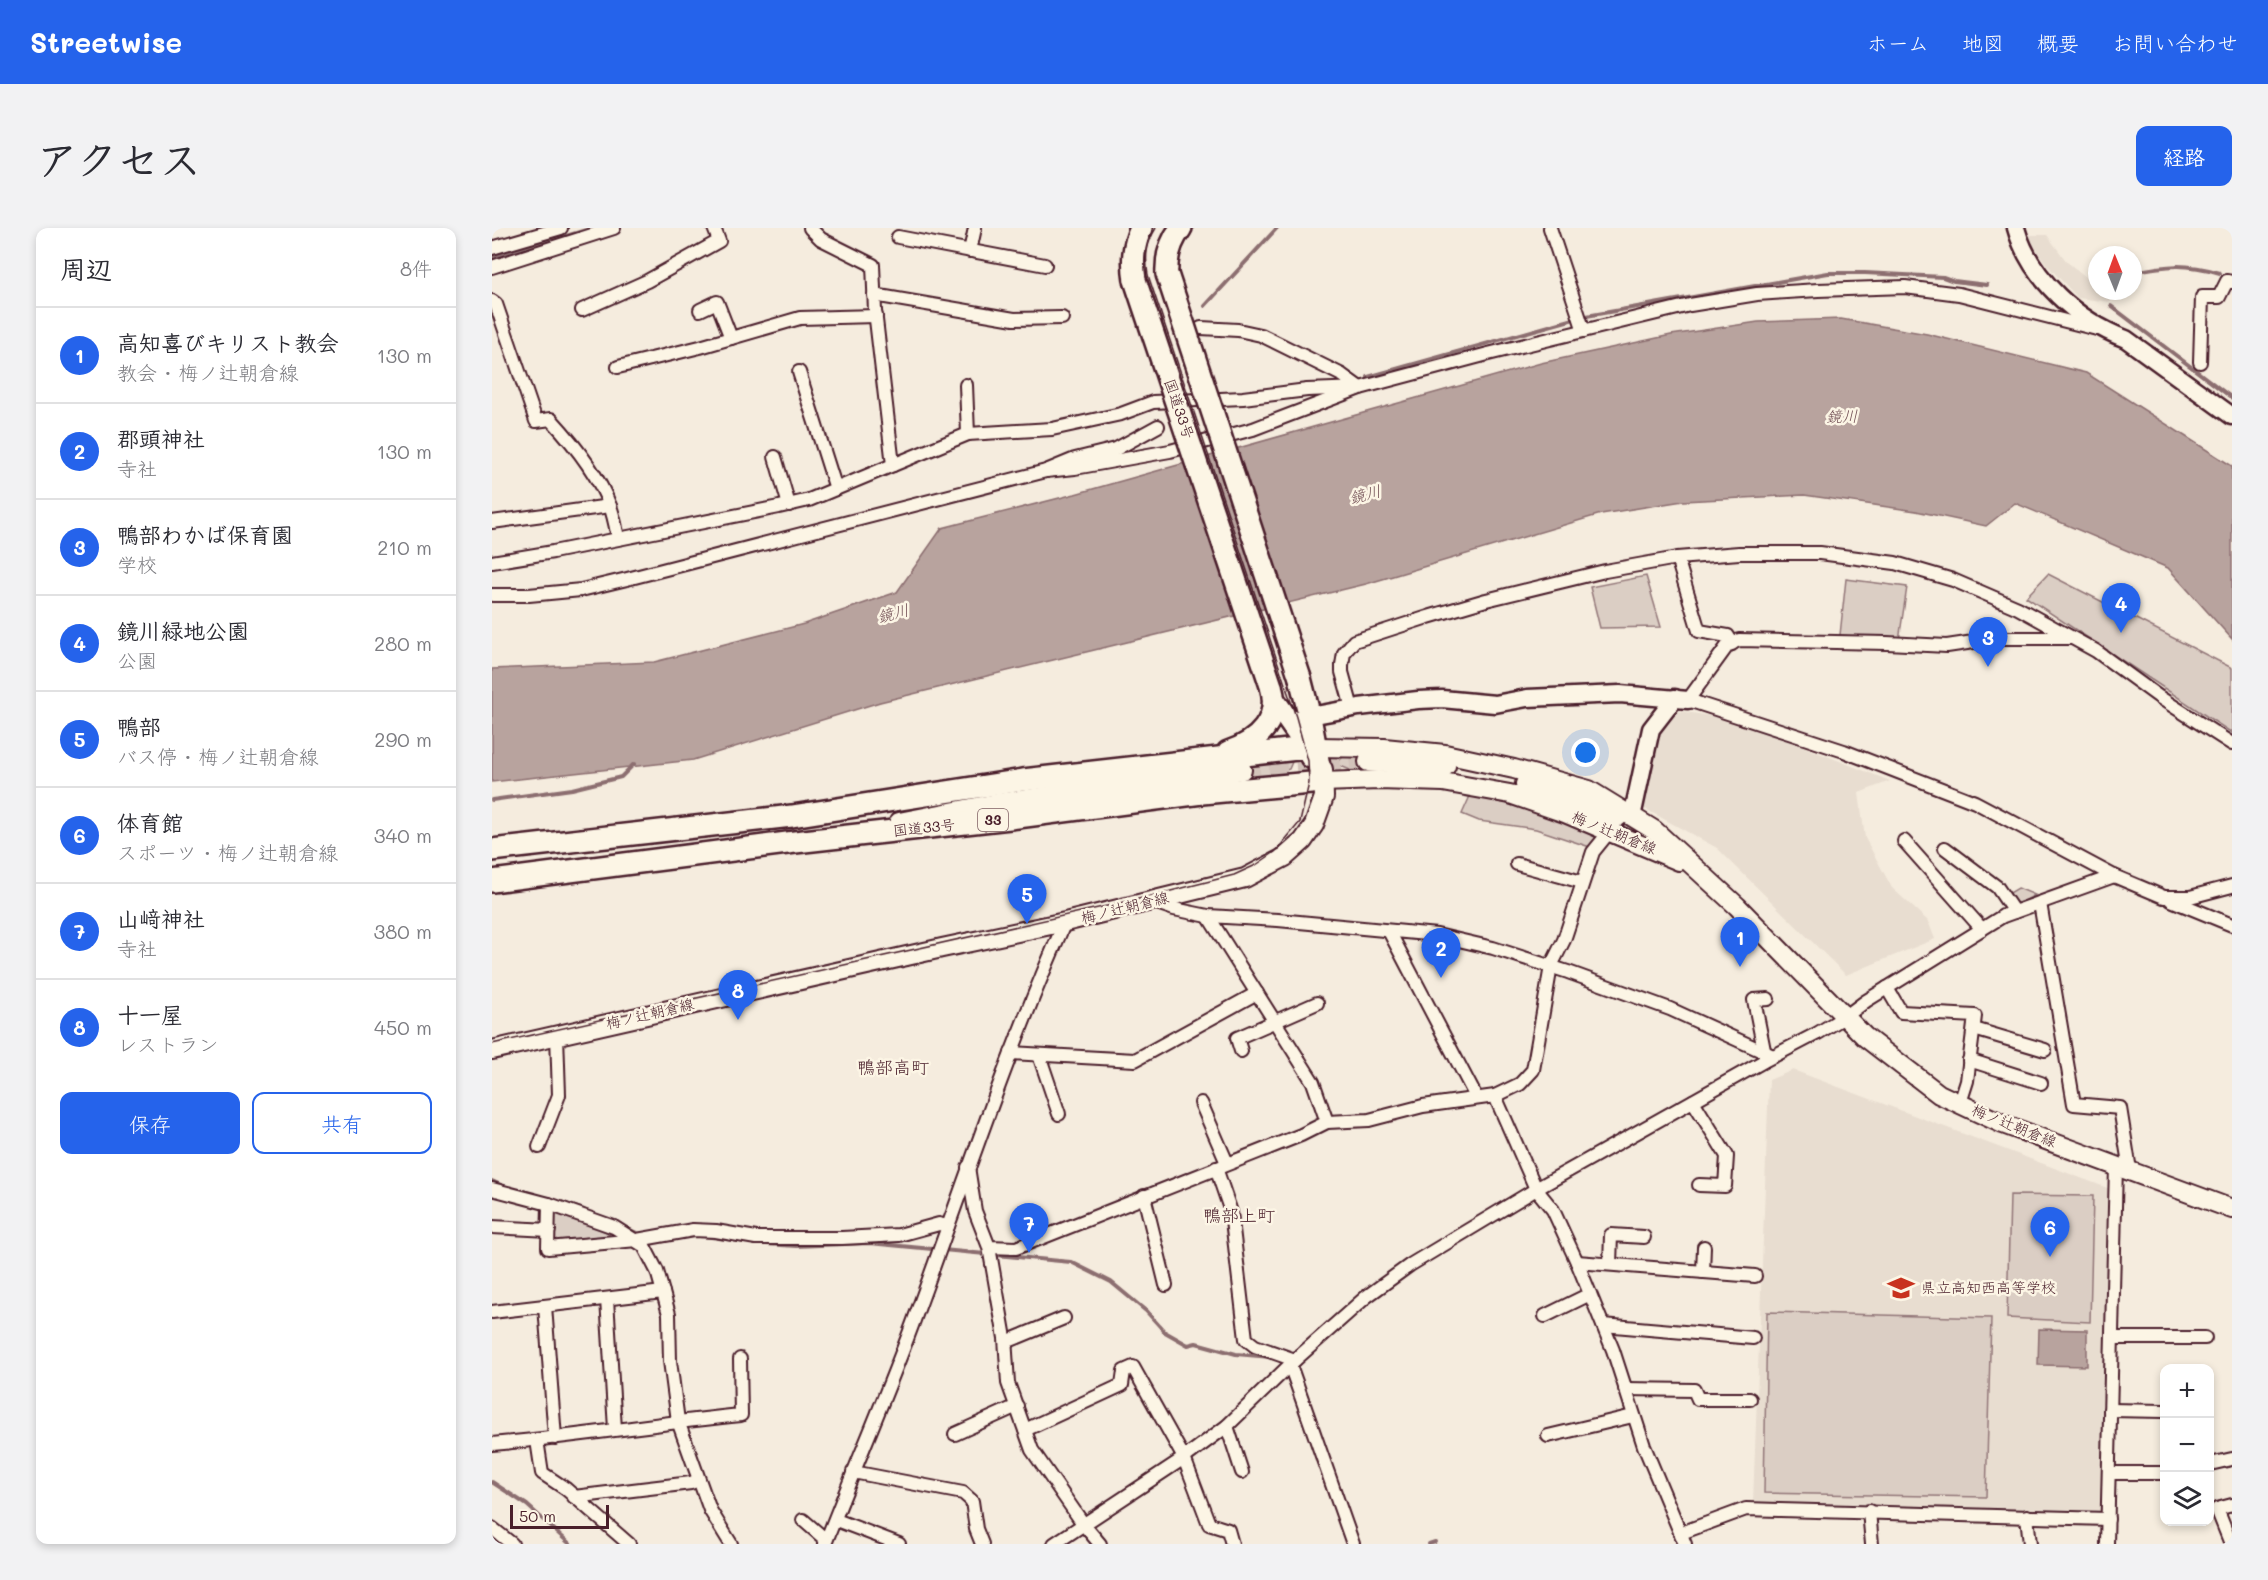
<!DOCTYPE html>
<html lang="ja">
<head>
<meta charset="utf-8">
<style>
	body { margin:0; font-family:Mali,"Klee One",sans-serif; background:#f2f2f3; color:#2b2b33 }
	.controls { position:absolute; right:18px; bottom:18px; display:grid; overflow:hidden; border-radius:12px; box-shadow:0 3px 9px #0003 }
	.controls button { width:54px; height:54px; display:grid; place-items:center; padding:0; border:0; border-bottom:2px solid #e1e1e2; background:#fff; color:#2b2b33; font:30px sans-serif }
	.compass { position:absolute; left:1596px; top:18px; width:54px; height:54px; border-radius:50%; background:#fff; box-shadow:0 3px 9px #0003; rotate:359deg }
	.scale { position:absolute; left:18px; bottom:15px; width:99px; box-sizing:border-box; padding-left:6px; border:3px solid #4a1f2b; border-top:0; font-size:16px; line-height:21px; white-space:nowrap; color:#4a1f2b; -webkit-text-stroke:4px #fcf5e5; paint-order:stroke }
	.you { position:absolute; left:1094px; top:525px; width:21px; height:21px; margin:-15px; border:4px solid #fff; border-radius:50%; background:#1a73e8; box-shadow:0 0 0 9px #1a73e833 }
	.badge { display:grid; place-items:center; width:39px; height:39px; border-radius:50%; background:#2563eb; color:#fff; font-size:20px; font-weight:700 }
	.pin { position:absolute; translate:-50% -50px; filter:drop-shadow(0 2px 3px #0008) }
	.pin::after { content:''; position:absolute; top:32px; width:21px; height:18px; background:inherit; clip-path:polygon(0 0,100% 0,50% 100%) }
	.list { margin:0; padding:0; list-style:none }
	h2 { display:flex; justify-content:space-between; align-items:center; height:78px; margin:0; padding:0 24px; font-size:26px }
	h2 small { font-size:20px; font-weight:400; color:#7c7c81 }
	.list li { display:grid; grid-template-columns:39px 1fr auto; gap:18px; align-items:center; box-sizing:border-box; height:96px; padding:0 24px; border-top:2px solid #e1e1e2 }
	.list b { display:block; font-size:22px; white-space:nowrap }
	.list p { margin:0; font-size:20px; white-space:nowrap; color:#7c7c81 }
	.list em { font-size:20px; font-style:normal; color:#7c7c81 }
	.actions { display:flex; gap:12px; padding:18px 24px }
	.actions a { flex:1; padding:14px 0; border:2px solid #2563eb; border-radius:12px; text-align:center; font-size:21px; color:#2563eb }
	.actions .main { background:#2563eb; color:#fff }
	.icon { flex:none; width:33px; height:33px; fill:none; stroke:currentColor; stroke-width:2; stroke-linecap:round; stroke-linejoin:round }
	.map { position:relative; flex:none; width:1740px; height:1316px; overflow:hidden; border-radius:12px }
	header { display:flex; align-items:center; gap:36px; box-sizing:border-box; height:84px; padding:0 30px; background:#2563eb; color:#fff }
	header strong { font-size:28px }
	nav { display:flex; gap:33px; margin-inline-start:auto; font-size:21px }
	.intro { display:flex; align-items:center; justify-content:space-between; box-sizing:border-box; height:144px; padding:0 36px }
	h1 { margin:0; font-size:42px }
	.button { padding:15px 27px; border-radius:12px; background:#2563eb; color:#fff; font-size:21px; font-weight:700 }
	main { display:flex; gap:36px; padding:0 36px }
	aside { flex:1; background:#fff; border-radius:12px; box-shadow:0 3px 9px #0003 }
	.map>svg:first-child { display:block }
	.built { fill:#e8ddd0 }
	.green { fill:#dbcec4; stroke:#927678; stroke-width:1.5 }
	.water { fill:#b8a39e; stroke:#8c6e70; stroke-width:1.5 }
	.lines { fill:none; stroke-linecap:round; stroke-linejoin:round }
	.stream { stroke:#8c6e70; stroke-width:4 }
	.secondary-tunnel { stroke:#d3c3ba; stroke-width:18; stroke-dasharray:18 9; stroke-linecap:butt }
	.minor-casing { stroke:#4a1f2b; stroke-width:16 }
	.tertiary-casing { stroke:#4a1f2b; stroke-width:21 }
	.secondary-casing { stroke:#4a1f2b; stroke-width:22 }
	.trunk-casing { stroke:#4a1f2b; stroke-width:26 }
	.minor { stroke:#fcf5e5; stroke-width:12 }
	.tertiary { stroke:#fcf5e5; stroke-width:16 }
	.secondary { stroke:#fcf5e5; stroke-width:18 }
	.trunk { stroke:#fcf5e5; stroke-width:21 }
	.tram { stroke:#4a1f2b; stroke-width:1.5 }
	.trunk-bridge-casing { stroke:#4a1f2b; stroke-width:26; stroke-linecap:butt }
	.trunk-bridge { stroke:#fcf5e5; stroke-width:21 }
	.labels { text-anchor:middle; stroke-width:5; stroke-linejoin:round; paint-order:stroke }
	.shield { fill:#fcf5e5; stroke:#7f5f63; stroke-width:1.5 }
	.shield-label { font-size:14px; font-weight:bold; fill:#4a1f2b }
	.street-label { font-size:15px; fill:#4a1f2b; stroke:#fcf5e5 }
	.poi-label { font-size:15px; fill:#4a1f2b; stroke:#fcf5e5; text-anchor:start }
	.water-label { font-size:16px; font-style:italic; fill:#704d53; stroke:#fcf5e5 }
	.quarter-label { font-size:18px; fill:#4a1f2b; stroke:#fcf5e5 }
</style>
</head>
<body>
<header>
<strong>Streetwise</strong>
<nav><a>ホーム</a><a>地図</a><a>概要</a><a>お問い合わせ</a></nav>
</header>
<div class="intro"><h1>アクセス</h1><a class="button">経路</a></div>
<main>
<aside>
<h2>周辺<small>8件</small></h2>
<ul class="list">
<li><span class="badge">1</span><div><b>高知喜びキリスト教会</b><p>教会 · 梅ノ辻朝倉線</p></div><em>130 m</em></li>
<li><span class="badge">2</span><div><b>郡頭神社</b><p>寺社</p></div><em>130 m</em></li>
<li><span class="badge">3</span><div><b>鴨部わかば保育園</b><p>学校</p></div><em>210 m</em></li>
<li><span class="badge">4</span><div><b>鏡川緑地公園</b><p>公園</p></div><em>280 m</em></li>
<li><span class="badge">5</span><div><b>鴨部</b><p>バス停 · 梅ノ辻朝倉線</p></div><em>290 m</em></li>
<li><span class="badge">6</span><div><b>体育館</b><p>スポーツ · 梅ノ辻朝倉線</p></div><em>340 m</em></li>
<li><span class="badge">7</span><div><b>山﨑神社</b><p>寺社</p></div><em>380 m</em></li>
<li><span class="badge">8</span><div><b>十一屋</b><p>レストラン</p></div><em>450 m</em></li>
</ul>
<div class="actions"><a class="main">保存</a><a>共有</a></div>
</aside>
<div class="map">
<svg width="1740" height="1316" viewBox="0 0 1740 1316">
	<rect width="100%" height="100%" fill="#f5ecde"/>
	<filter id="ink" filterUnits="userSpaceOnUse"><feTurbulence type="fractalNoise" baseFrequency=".0167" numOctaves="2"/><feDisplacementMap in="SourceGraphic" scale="12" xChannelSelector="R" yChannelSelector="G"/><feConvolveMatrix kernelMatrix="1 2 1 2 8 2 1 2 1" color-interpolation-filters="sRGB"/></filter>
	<g filter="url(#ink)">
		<!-- built -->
		<g class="built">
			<polygon points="1534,7 1555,7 1575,34 1594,49 1605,50 1605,63 1618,63 1619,74 1586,70 1555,37"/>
			<polygon points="1181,482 1244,492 1398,553 1367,565 1373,610 1400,660 1436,693 1443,711 1354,747 1225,620 1146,577 1164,502"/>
			<polygon points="1301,842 1618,961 1609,1284 1261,1274 1277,852"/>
		</g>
		<!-- green -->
		<g class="green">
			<polygon points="1556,346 1740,440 1740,505 1534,369"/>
			<polygon points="1154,348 1169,399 1108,400 1098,359"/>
			<polygon points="1354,351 1415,359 1407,412 1348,407"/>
			<path d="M876,524V544H863L846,537C848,524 865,525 876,524Z"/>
			<polygon points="797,531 800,534 797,541 772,551 757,555 755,535"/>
			<polygon points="978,568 1010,574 1111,607 1101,620 1044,601 987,593 970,586"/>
			<polygon points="1526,660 1543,667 1525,677 1516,666"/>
			<polygon points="1518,967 1601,968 1598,1094 1515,1090"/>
			<polygon points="59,983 86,991 117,1005 117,1010 60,1014"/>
			<polygon points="1275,1084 1499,1090 1494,1269 1272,1265"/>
		</g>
		<!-- water -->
		<g class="water">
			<polygon points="1349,91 1435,106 1594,145 1740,238 1740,411 1676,340 1523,275 1494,298 1424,283 1312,267 1191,273 1109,286 874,356 388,474 201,532 0,554 0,441 162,434 312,396 405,364 450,300 583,266 1049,135 1179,107 1266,94"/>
			<polygon points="1547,1101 1595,1102 1595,1138 1546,1137"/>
		</g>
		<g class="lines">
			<!-- stream -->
			<g class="stream">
				<polyline points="0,30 101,0"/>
				<path d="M1641,44C1676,37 1693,35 1728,45"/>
				<polyline points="1602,48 1605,48"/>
				<polyline points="713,78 785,0"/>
				<polyline points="1619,78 1740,170"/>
				<polyline points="876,149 1089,89 1336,45 1373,45 1451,49 1462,53 1495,57"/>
				<polyline points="0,572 80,561 129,549 142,536"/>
				<polyline points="0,953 11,958"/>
				<polyline points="68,974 92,982"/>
				<polyline points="134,1000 149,1007"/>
				<polyline points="212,1008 255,1014"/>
				<polyline points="274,1016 304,1018 377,1015 579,1034 619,1054 654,1083 673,1104 696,1117 704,1115 744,1126 779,1129"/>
				<polyline points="825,1232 838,1268"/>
				<polyline points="0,1254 35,1277 78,1316"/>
				<polyline points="937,1316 943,1314"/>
			</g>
			<!-- secondary-tunnel -->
			<polyline class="secondary-tunnel" points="750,542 876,534"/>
			<defs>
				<g id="minor">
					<polyline points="1058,0 1092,103"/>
					<polyline points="406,9 553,37"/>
					<polyline points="0,20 69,0"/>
					<polyline points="478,23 483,0"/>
					<polyline points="0,39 122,0"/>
					<polyline points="382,67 522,91 570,90"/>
					<path d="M0,73L4,76L44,193L59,191C82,216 106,246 118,278C122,288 124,300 126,310"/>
					<polyline points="90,82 155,53 227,13 222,0"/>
					<polyline points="208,82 225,74 239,110"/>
					<polyline points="1708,134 1710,69 1727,69 1735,53 1740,54"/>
					<polyline points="126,139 208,119 308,90 384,88"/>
					<polyline points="307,144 344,261"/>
					<polyline points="476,206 560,201 629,186 661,174 751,170 815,162 868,160 850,147 769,107 746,102 709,100"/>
					<polyline points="283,229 297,277"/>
					<polyline points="401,237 476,206 474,157"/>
					<polyline points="554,243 583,240 678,223 761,201 868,160 996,126 1198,77 1265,66 1326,62 1413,59 1467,66 1605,101"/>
					<polyline points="0,294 118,278"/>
					<polyline points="1185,330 1207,403 1236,408 1240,416"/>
					<polyline points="0,334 61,324 287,279 317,272 401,237 383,83 381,37 329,11 318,0"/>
					<polyline points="0,367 37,367 89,362 135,351 554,243 583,231 624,221 666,198"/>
					<polyline points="1578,410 1508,410 1455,418 1395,415 1247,412 1236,417 1196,472 1352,523 1483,574 1622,648 1672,669 1698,669 1740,658"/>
					<polyline points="860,480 850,444 850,437 852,425 862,413 936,389 994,372 1113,343 1185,330 1247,325 1328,325 1403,335 1461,352 1526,380 1604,423 1667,469 1740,516"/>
					<polyline points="1412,613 1490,701"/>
					<polyline points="1453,620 1505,659 1522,684"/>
					<polyline points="1025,636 1090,654"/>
					<polyline points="1679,672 1740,697"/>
					<polyline points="659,673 682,681 716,688 786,692 945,707 1001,720 1076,744 1178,781 1281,828"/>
					<polyline points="1548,675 1582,876 1628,880 1638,942"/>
					<polyline points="716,688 821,854 835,894"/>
					<polyline points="897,703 984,869"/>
					<polyline points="1395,760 1409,784 1483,788 1475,853 1468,875"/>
					<polyline points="1482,801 1553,822"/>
					<polyline points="1272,822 1262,772 1276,771"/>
					<polyline points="749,823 745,810 825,775"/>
					<polyline points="519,825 643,832 765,765"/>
					<polyline points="547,827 567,886"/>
					<polyline points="1477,832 1549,855"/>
					<polyline points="1003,868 1028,856 1041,842 1059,738 1072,712 1101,624 1118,603"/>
					<polyline points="1201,873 1235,928 1233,958 1207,957"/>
					<polyline points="709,875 735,935"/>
					<polyline points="47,919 67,867 65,807"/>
					<polyline points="476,939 483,983 497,1019 524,1020 809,907 835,894 877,892 931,878 1003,868 1044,961 1061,982 1085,1034 1121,1122 1152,1218 1193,1316"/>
					<polyline points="724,940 739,984 754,1111 763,1118 803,1132"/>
					<polyline points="0,961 57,976 122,999 152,1018 165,1043 177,1086 178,1133 186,1193 218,1282 239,1316"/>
					<polyline points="652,968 674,1057"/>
					<polyline points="57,976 56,1020 145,1012 201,1002 224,1003 264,1010 350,1010 407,1007 447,996 456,998"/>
					<polyline points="0,999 57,1002"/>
					<polyline points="497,1019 513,1110 516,1155 540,1222 592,1297 608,1316"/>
					<polyline points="1085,1034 1263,1048"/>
					<polyline points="1118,1036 1119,1007 1152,1009"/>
					<polyline points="1211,1044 1212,1019"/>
					<polyline points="115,1071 123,1201"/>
					<polyline points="53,1078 63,1210"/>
					<polyline points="0,1084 171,1064"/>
					<polyline points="1053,1088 1098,1066"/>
					<polyline points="1111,1097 1261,1110"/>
					<polyline points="1620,1110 1713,1110"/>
					<polyline points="514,1114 572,1090"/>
					<polyline points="798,1137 861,1316"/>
					<polyline points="1133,1161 1202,1162 1206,1171 1258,1171"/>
					<polyline points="1618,1182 1672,1183"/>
					<polyline points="735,1198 750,1244"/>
					<polyline points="533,1202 630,1157 632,1143 641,1139 692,1230 717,1296 736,1302 740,1316"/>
					<polyline points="463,1206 525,1178"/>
					<polyline points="1056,1208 1141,1188"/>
					<polyline points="45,1212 50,1245 74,1261 137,1316"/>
					<path d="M0,1216C83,1209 166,1195 249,1187L248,1131"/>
					<polyline points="1718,1236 1740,1231"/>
					<polyline points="361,1244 471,1265 480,1273 484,1301 490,1316"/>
					<polyline points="1617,1245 1672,1245"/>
					<polyline points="82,1269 199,1255 206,1252"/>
					<polyline points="1377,1283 1380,1316"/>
					<polyline points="1535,1288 1538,1316"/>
					<polyline points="311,1292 334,1312"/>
					<polyline points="344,1292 407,1316"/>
					<polyline points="0,1300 20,1316"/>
					<polyline points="1189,1305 1254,1281 1616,1291"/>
					<path d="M333,1316C363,1238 397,1162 425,1084C473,954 516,822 573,694"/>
					<polyline points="562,1316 692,1230 735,1198 803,1132 874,1069 918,1037 1051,957 1272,833 1326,805 1354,788 1374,773 1511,688 1622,648"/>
					<polyline points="1615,1316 1624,937"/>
					<polyline points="1739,1316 1725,1281 1740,1277"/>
				</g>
				<g id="tertiary">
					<path d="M1524,0C1538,51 1586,93 1634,111L1740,188"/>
					<polyline points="807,490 867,479 926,472 950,471 1003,476 1035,470 1128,466 1196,472"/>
					<polyline points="1140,589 1159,501 1183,470"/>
				</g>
				<g id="secondary">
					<polyline points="823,519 892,520 953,526 1022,541 1097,562 1162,602 1245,678 1373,809 1447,866 1511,896 1740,981"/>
					<polyline points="876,534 954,538"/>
					<polyline points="830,554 887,552 951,554 1018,566 1073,585 1187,633"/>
					<polyline points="1033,556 1126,589"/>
					<polyline points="407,594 505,575 750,542"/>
					<polyline points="0,822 450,720 573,694 753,650 793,629 811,613 822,597 832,569 831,541"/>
				</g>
				<g id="trunk">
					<path d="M675,46C674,28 678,14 689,0"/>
					<path d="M643,52C640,33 641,18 649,0"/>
					<polyline points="808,450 818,489 830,554"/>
					<polyline points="782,472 815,519 819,529"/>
					<path d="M736,524C766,514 789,492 779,458"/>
					<polyline points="0,622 300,588 531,552 823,519"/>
					<polyline points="0,653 303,614 518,590 710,565 830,554"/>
				</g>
			</defs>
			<!-- minor casing -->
			<use href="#minor" class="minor-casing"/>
			<!-- tertiary casing -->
			<use href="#tertiary" class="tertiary-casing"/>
			<!-- secondary casing -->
			<use href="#secondary" class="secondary-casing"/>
			<!-- trunk casing -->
			<use href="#trunk" class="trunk-casing"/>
			<!-- minor -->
			<use href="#minor" class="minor"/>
			<!-- tertiary -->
			<use href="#tertiary" class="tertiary"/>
			<!-- secondary -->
			<use href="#secondary" class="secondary"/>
			<!-- trunk -->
			<use href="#trunk" class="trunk"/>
			<!-- tram -->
			<path class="tram" d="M0,816L655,669L742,647L764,637L783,624L808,594L817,555L816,533L804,489L656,47C653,29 654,16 664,0"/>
			<defs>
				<g id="trunk-bridge">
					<polyline points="675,46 808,450"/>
					<polyline points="643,52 779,458"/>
				</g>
			</defs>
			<!-- trunk-bridge casing -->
			<use href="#trunk-bridge" class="trunk-bridge-casing"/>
			<!-- trunk-bridge -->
			<use href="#trunk-bridge" class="trunk-bridge"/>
		</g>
	</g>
	<!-- icons -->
	<defs>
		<symbol id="school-bare" viewBox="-9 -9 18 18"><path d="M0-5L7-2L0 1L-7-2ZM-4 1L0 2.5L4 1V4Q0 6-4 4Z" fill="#c8321e" stroke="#fcf5e5" stroke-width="2.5" paint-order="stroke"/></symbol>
	</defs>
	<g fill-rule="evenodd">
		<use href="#school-bare" x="1390" y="1041" width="38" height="38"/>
	</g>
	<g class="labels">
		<!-- shield labels -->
		<rect class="shield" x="486" y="581" width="30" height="22" rx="4.5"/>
		<g class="shield-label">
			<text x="501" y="597">33</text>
		</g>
		<!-- street labels -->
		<g class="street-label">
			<text transform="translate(687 181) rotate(71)" y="5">国道33号</text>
			<text transform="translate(432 600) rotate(-6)" y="5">国道33号</text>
			<text transform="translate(1122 605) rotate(22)" y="5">梅ノ辻朝倉線</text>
			<text transform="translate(633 680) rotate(-14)" y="5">梅ノ辻朝倉線</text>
			<text transform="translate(158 786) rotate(-13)" y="5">梅ノ辻朝倉線</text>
			<text transform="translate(1522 898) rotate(22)" y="5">梅ノ辻朝倉線</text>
		</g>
		<!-- poi labels -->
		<g class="poi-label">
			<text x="1429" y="1065">県立高知西高等学校</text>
		</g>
		<!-- water labels -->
		<g class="water-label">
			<text transform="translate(1350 188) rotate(-1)" y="6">鏡川</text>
			<text transform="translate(873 266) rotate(-14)" y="6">鏡川</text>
			<text transform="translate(401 385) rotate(-14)" y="6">鏡川</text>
		</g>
		<!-- quarter labels -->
		<g class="quarter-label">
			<text x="401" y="846">鴨部高町</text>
			<text x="747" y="994">鴨部上町</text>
		</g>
	</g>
</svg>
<div class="controls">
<button>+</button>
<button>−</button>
<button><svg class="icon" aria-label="layers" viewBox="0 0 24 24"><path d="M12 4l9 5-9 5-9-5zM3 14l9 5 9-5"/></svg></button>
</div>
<svg class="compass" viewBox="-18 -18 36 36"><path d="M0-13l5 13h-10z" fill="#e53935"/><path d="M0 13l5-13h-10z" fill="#7c7c81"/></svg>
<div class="scale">50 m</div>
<div class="you"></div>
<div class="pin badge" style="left:1248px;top:739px">1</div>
<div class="pin badge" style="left:949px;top:750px">2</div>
<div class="pin badge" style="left:1496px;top:439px">3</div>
<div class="pin badge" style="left:1629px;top:405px">4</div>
<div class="pin badge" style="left:535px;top:696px">5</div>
<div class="pin badge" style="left:1558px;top:1029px">6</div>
<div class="pin badge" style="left:537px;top:1025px">7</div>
<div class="pin badge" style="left:246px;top:792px">8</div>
</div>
</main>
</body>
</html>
